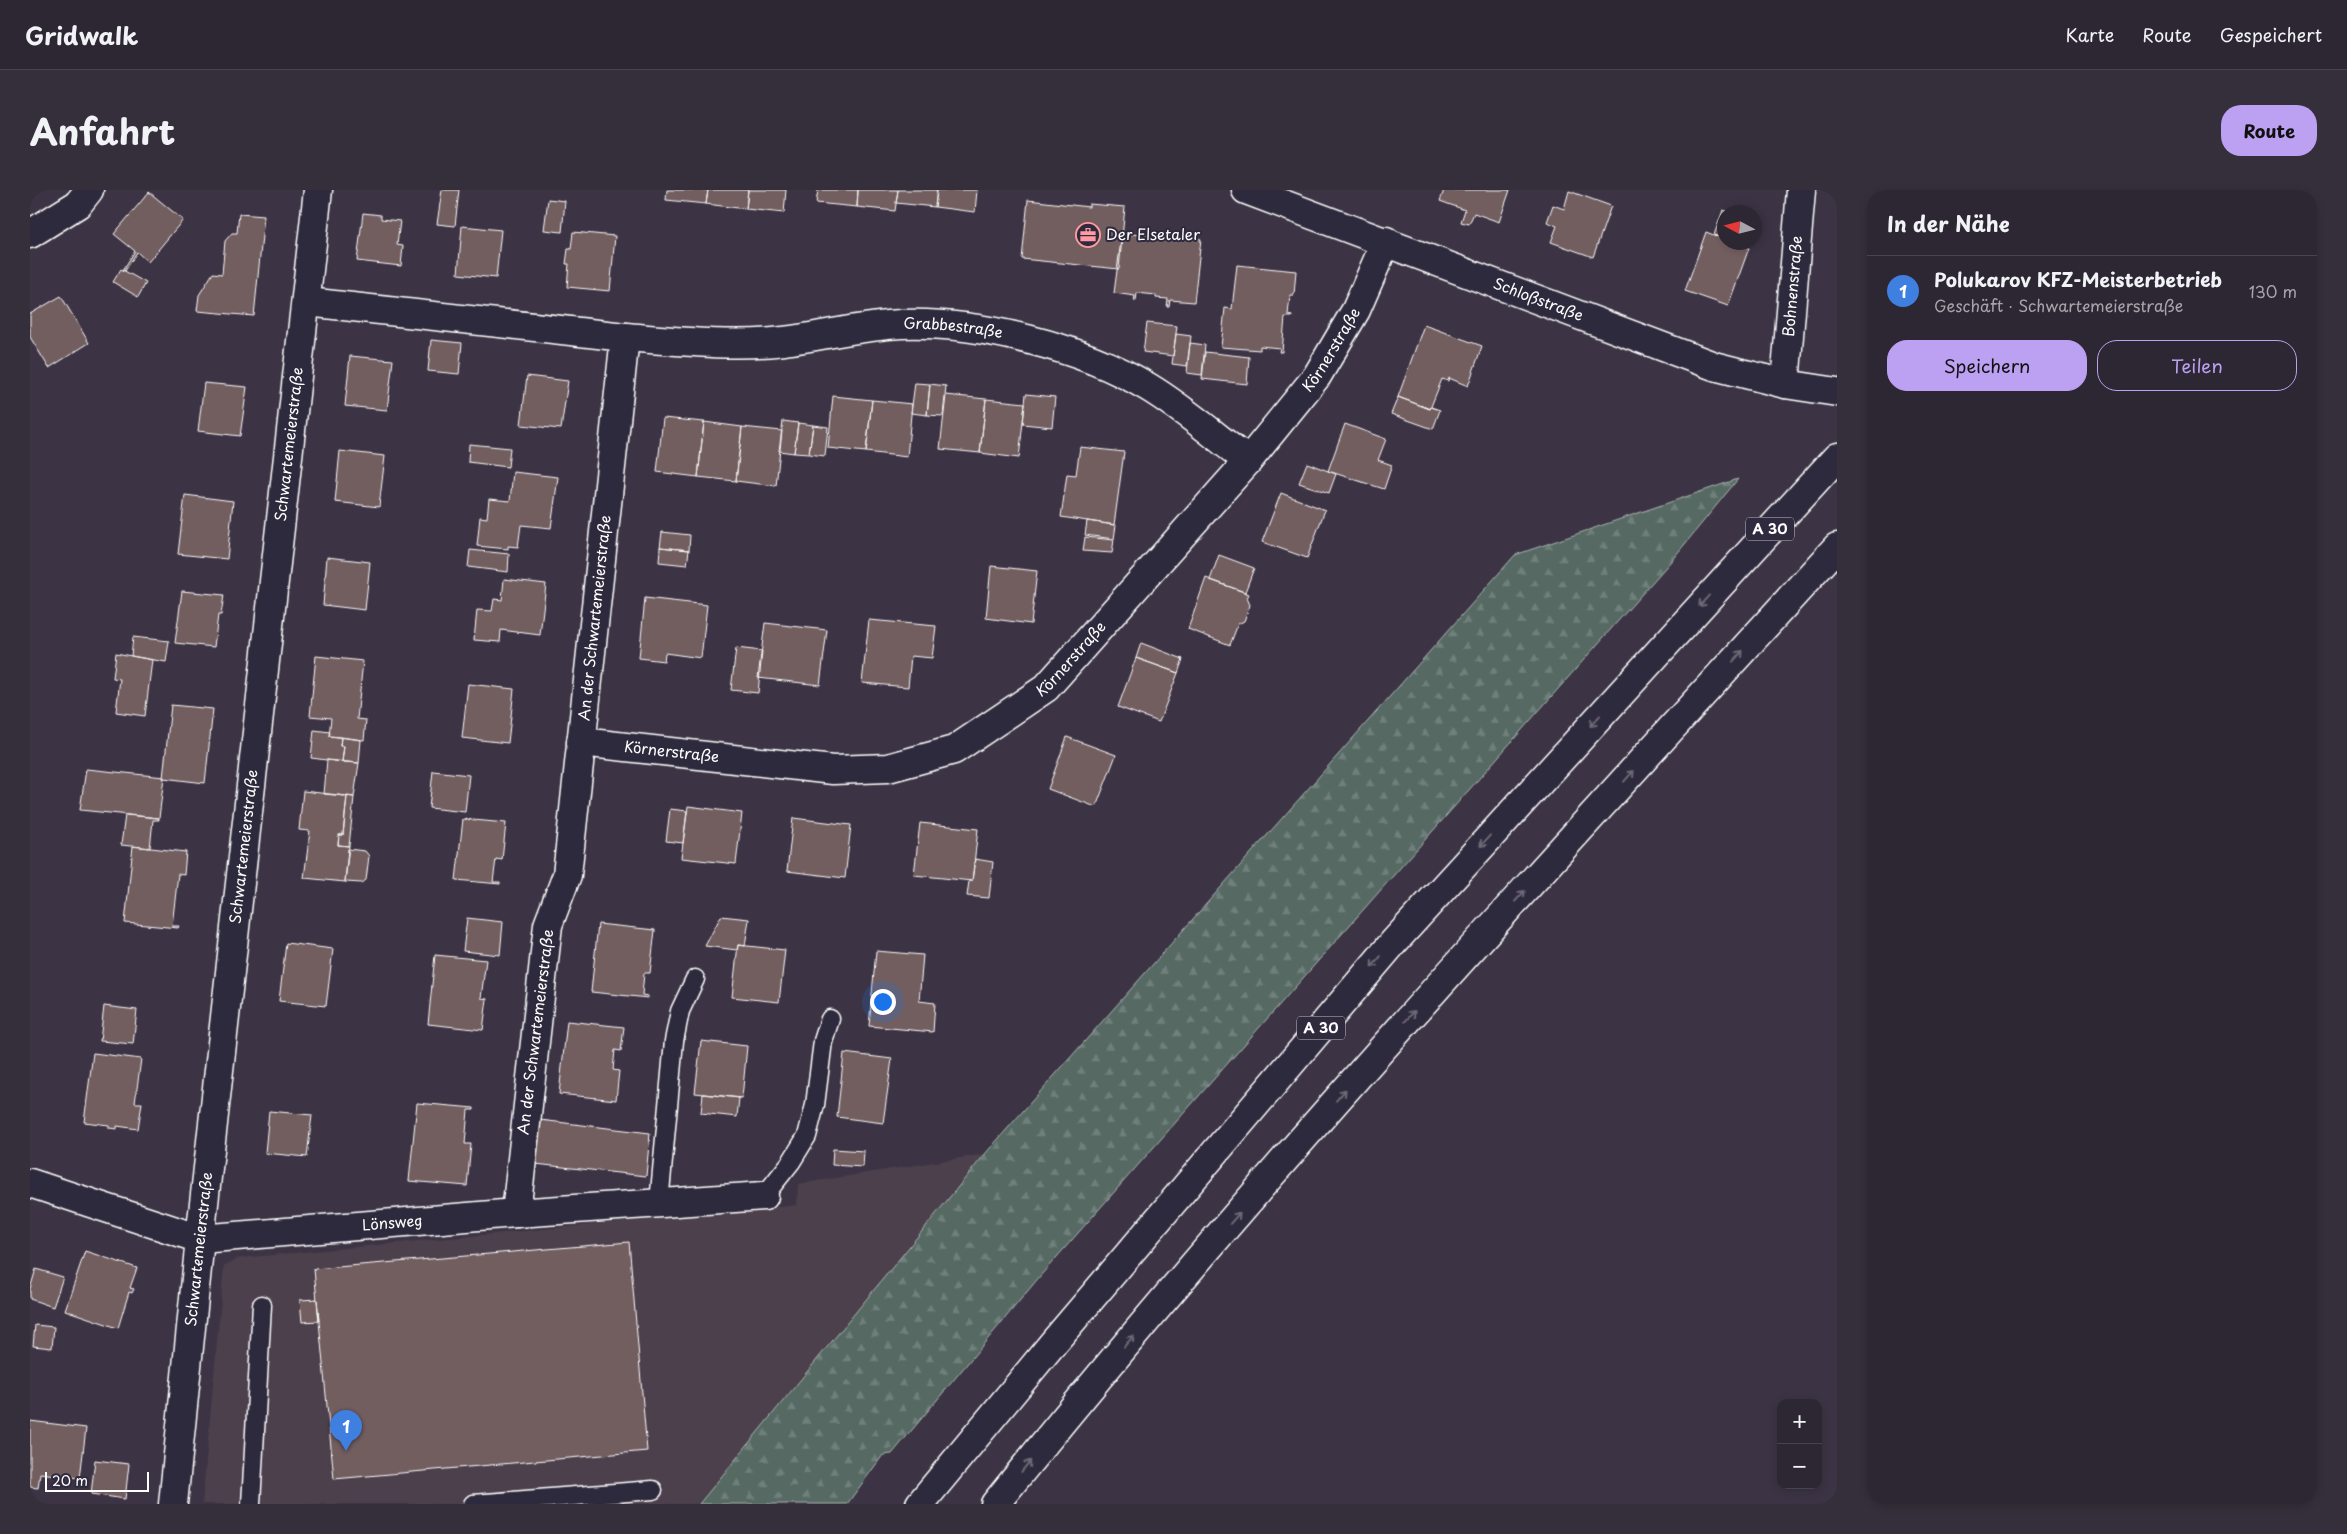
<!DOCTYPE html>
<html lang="de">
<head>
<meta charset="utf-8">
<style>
  body { margin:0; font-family:"Playpen Sans",sans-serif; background:#352f3b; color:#f1f3f6 }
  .controls { position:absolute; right:15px; bottom:15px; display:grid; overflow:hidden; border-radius:10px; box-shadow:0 2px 8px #0003 }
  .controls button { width:45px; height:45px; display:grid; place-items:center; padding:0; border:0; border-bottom:1px solid #48444e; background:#2d2733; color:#f1f3f6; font:25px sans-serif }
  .compass { position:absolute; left:1687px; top:15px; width:45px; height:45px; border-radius:50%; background:#2d2733; box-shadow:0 2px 8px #0003; rotate:277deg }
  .scale { position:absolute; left:15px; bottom:12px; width:104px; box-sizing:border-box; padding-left:5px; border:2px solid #fff; border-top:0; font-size:14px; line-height:18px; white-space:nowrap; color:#fff; -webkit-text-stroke:4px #2f2a3d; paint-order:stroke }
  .you { position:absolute; left:852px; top:811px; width:18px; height:18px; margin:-12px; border:4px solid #fff; border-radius:50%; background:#1a73e8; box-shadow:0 0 0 8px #1a73e833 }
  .badge { display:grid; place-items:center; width:32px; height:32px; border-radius:50%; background:#bca0f2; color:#fff; font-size:16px; font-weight:700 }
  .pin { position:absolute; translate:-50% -41px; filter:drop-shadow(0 1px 2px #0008) }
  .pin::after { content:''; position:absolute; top:26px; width:18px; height:15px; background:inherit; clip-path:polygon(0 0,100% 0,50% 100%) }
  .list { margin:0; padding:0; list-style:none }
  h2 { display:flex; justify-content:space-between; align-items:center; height:65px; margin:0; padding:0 20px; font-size:21px }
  h2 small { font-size:16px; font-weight:400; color:#a7a5ac }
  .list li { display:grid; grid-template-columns:32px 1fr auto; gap:15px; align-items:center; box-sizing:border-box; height:70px; padding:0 20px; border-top:1px solid #48444e }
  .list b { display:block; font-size:19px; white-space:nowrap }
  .list p { margin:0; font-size:16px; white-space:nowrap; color:#a7a5ac }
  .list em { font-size:16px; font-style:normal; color:#a7a5ac }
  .actions { display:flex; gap:10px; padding:15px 20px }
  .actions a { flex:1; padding:11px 0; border:1px solid #bca0f2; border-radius:20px; text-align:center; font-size:18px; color:#bca0f2 }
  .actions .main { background:#bca0f2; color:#111 }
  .map { position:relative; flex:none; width:1807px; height:1314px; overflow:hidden; border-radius:20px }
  header { display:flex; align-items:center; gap:30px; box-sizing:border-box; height:70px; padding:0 25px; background:#2d2733; border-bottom:1px solid #48444e }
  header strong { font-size:24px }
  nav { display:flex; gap:28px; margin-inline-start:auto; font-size:18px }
  .intro { display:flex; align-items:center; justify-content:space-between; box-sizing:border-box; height:120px; padding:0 30px }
  h1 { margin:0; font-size:35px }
  .button { padding:12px 22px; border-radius:20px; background:#bca0f2; color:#111; font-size:18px; font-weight:700 }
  main { display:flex; gap:30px; padding:0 30px }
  aside { flex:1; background:#2d2733; border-radius:20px; box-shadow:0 2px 8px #0003 }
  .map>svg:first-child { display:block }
  .built { fill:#4c404c }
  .forest { fill:url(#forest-firs); stroke:#aab4b2 }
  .building { fill:#725d5f; stroke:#fff }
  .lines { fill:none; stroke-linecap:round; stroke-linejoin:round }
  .lane-casing { stroke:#fff; stroke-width:21 }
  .street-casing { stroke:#fff; stroke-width:31 }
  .highway-casing { stroke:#fff; stroke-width:31 }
  .lane { stroke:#2f2a3d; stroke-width:18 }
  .street { stroke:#2f2a3d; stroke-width:28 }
  .highway { stroke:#2f2a3d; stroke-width:28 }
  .oneway { stroke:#6d6a77 }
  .labels { text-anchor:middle; stroke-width:4; stroke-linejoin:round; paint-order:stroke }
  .shield { fill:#2f2a3d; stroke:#c1bfc5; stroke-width:1 }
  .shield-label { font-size:14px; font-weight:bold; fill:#fff }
  .poi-label { font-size:15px; fill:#fff; stroke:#2f2a3d; text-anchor:start }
  .street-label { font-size:15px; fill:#fff; stroke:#2f2a3d }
</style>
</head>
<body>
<header>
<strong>Gridwalk</strong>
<nav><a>Karte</a><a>Route</a><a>Gespeichert</a></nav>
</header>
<div class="intro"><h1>Anfahrt</h1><a class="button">Route</a></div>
<main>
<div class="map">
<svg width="1807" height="1314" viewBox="0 0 1807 1314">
  <defs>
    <pattern id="forest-firs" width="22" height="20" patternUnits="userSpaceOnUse" patternTransform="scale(1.25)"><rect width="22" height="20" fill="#566a64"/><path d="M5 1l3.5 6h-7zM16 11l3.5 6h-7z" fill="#6f807b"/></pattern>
  </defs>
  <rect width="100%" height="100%" fill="#3c3444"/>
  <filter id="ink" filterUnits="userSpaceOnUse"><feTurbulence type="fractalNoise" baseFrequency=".02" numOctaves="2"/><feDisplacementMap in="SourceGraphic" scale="10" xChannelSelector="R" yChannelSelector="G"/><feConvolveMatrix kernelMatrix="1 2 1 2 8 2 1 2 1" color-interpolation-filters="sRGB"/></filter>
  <g filter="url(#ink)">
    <path class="built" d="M955,964L669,1314H172L194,1076L210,1068L767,1015L768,994Z"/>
    <path class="forest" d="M1708,289L1641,371L1011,1085L862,1264L853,1265L817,1314H669L955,964L1485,365Z"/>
    <path class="building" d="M412,0H429L425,36L407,34Z
      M637,0H678L676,14L636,10Z
      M678,0H718L716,19L676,14Z
      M718,0H756L754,23L716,19Z
      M788,0H828L827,17L786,13Z
      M828,0H868L865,21L827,17Z
      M868,0H907L905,17L866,13Z
      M907,0H947L945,22L905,17Z
      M1414,0H1480L1469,32L1444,23L1439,34L1431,32L1435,20L1410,11Z
      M1539,1L1581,16L1563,67L1521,52L1527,36L1517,32L1523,15L1534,19Z
      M119,2L153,30L118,72L107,62L95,81L93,80L105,61L84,44Z
      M518,9L535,11L532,42L514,40Z
      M998,10L1059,17V14L1095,17L1089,79L992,69Z
      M1693,20L1700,22H1694V49L1684,45Z
      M333,23L351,25V29L370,31L367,55L373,56L371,76L327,71Z
      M209,24L234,26L224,126L167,121L169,105L183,83L192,84L195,51L202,43H207Z
      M432,36L471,40L466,88L428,84Z
      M543,42L585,46L580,101L537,97L539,74H536L538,59H541Z
      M1121,42H1123L1122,48L1133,49V43L1135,46L1171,49L1164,112L1140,110L1139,117H1137L1138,109L1126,108V105L1107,103L1106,111H1104L1105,106L1084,103L1092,43L1121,46Z
      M1676,42L1694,49V52H1703L1719,58L1698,116L1655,101Z
      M1207,75L1266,81L1264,105H1260L1258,125L1262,126V127H1255L1252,162H1249L1250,158L1230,156V160L1191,157L1195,118L1202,119Z
      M91,79L116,93L108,107L83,92Z
      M31,106L59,153L19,178L0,147V124Z
      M1117,133L1147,136L1143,166L1113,162Z
      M1394,135L1452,156L1438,196L1419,188L1418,191L1412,189L1400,219L1368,207Z
      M1146,144L1161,146L1157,176L1142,174Z
      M401,150L432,153L429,184L398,181Z
      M1160,153L1175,155L1172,185L1157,183Z
      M1175,162L1219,167L1217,194L1172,189Z
      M320,166L363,170L357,220L315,216Z
      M497,186L538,191L531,239L491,235Z
      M174,193L217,197L210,246L168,241Z
      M885,193L900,194L897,225L881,223Z
      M900,194L916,196L913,226L897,225Z
      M996,204L1025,207L1022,237L993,234Z
      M916,205L956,209L950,263L910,259Z
      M803,206L842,210L836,262L798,258Z
      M1368,207L1400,219L1401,217L1410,220L1403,239L1361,224Z
      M956,209L995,213L989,268L950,263Z
      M842,210L882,214L877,267L836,262Z
      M633,228L674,232L668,287L627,282Z
      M753,231L768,233L764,263L749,261Z
      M674,232L712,237L706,291L668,287Z
      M768,233L783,235L779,264L764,263Z
      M1315,234L1356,249L1348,270L1362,275L1354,299L1298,281Z
      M783,235L798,237L795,266L779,264Z
      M712,237L752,241L746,296L706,291Z
      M439,254L480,258L478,277L438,272Z
      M1050,257L1094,262L1084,335L1031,327L1037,284L1046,285Z
      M310,261L355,266L349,317L305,312Z
      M1277,273L1306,284L1299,303L1269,293Z
      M483,282L528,287L521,338L491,335L488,357L478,356V359L447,356L450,327L457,328L459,309L480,311Z
      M1251,303L1295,320L1277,368L1232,352Z
      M155,305L203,311L197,369L148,364Z
      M1057,331L1086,335L1084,349L1055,345Z
      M632,342L660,345L659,360L630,357Z
      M1055,347L1084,350L1082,363L1053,361Z
      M630,357L659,360L657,375L629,372Z
      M440,360L479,364L478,382L438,377Z
      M1189,365L1224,378L1215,402L1180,390Z
      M297,367L340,372L335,420L293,415Z
      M961,376L1007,381L1001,434L956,428Z
      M1176,388L1219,404L1217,408L1220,415L1214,431L1208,434L1200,455L1158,439Z
      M474,389L516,394L510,445L471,440L470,452L444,450L447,420L462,421L464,409L472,410Z
      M152,401L194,405L191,425H188L184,457L145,453Z
      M615,408L677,415L671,468L635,463L634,471L609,468Z
      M839,430L906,436L902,468L881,466L878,497L832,493Z
      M735,433L797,440L790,495L728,488Z
      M103,447L139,451L136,472L101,466Z
      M1111,453L1153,469L1148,483L1106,468Z
      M706,458L732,461L728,503L701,500Z
      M86,463L122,470L115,526L86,522L90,489L83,488Z
      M286,466L333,471L327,529L336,530L334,550L299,546L301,528L280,526Z
      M1106,468L1148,483L1129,532L1088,517Z
      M438,494L484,499L478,553L432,548Z
      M141,515L183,519L175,593L133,588Z
      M284,540L300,542L299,546L311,547L310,556H314L312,572L281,568Z
      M311,547L331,550L329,573L312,572L314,556H310Z
      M1037,547L1086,565L1066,617L1018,599Z
      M297,570L329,573L324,607L294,604Z
      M56,579L134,587L129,628L50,620Z
      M403,581L439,585L435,622L399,618Z
      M273,601L317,606L313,645H309L308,655L319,656L315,692L274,688L280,641L269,640Z
      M317,606L324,607L319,656L308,655L309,645H313Z
      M658,616L712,623L706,674L651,668Z
      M640,619L657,621L653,653L636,651Z
      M95,625L129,628V630H123L120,658L91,655Z
      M763,628L821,635L815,688L757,681Z
      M433,629L476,633L472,670L466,669L463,692H470V694L426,690Z
      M890,633L948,639L942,691L884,685Z
      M103,656L156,662L154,685L148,684L142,736H149L148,738L95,733Z
      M318,659L335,661L339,666L336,690L332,693L315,692Z
      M945,669L963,672L959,708L937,706L939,691H942Z
      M691,726L719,729L715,756L708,755L707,760L675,756Z
      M437,728L473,732L470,765L433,761Z
      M568,734L625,740L620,783H614L612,805L618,806V808L561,802Z
      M256,753L303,759L296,816L249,811Z
      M708,755L755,760L749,812L702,807Z
      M846,761L893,765L889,811L905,813L903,842L839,836Z
      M405,765L456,770L451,808L457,809L453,840L398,834Z
      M74,816L107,820L103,854L70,851Z
      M537,831L594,837L591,861L585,860L583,880L589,881L586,910L529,904Z
      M671,851L717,856L712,908L665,903Z
      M63,863L111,869L105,913H112L108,939L87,936V939L79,938V935L54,932Z
      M814,863L862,869L853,933L807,927Z
      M673,904L709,908L707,927L671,923Z
      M387,913L444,918V920H438L435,954H441L437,996L379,991Z
      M239,921L282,925L277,967L235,963Z
      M510,930L620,943L616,986L505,974Z
      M803,959L834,961L833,977L802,975Z
      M599,1052L617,1261L304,1289L284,1079Z
      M55,1061L107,1078L100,1098L104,1099L102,1103L99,1102L88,1138L35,1120Z
      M6,1079L33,1087L23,1117L0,1109V1099Z
      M287,1109L289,1131L272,1132L270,1110Z
      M5,1135L24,1137L22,1158L3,1156Z
      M0,1231L56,1238L50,1288L10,1283L8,1298L0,1297Z
      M65,1270L99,1274L95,1309L61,1304Z"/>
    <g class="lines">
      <defs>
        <path id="lane" d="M734,1006L761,972L777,946L785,915L793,851L800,829
          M629,1013L644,851L650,821L665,789
          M221,1314L232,1115
          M443,1314L623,1300"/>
        <g id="street">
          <path id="s1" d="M1216,0L1684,176L1755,194L1807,202"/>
          <path d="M0,44L48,14L59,0"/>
          <path d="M277,112L595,147L537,685L518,735L486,1023"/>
          <path id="s2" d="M595,147C647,151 703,157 754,151C793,146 831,136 871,134C947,131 1052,157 1118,197C1153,218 1185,246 1218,271"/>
          <path id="s3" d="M1755,194L1771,0"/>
          <path id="s4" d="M551,552L803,580L858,578L924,560L1016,498L1218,271L1287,186L1326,120L1356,51"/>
          <path id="s5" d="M0,993L170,1049L486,1023L734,1006"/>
          <path id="s6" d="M143,1314L170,1049L288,0"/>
        </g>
        <path id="highway" d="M890,1314L1024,1152L1363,753L1807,267
          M965,1314C1231,983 1521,671 1807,357"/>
      </defs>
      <use href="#lane" class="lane-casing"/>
      <use href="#street" class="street-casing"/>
      <use href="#highway" class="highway-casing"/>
      <use href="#lane" class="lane"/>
      <use href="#street" class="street"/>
      <use href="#highway" class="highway"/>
    </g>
    <defs><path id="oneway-shaft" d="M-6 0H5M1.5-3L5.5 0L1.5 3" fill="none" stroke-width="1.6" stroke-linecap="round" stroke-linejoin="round" transform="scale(1.25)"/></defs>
    <g class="oneway">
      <use href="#oneway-shaft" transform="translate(1674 411) rotate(132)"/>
      <use href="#oneway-shaft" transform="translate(1708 466) rotate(-48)"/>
      <use href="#oneway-shaft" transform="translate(1565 531) rotate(132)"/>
      <use href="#oneway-shaft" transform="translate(1599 586) rotate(-48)"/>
      <use href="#oneway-shaft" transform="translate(1455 651) rotate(132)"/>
      <use href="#oneway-shaft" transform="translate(1490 706) rotate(-48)"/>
      <use href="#oneway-shaft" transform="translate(1346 772) rotate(130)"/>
      <use href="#oneway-shaft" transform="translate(1380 826) rotate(-48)"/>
      <use href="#oneway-shaft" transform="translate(1311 905) rotate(-49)"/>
      <use href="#oneway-shaft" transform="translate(1205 1028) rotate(-49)"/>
      <use href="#oneway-shaft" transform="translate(1099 1151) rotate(-49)"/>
      <use href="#oneway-shaft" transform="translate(996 1276) rotate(-51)"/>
    </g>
  </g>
  <defs>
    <symbol id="office-ring" viewBox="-11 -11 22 22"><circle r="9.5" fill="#2f2a3d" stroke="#ff9aa2" stroke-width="1.5"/><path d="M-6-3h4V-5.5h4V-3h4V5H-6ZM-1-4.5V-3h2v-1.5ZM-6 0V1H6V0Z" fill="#ff9aa2"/></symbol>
  </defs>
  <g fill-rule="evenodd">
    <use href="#office-ring" x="1044" y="31" width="28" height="28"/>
  </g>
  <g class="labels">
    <g class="shield">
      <rect x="1716" y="327.5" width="48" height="23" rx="4"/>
      <rect x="1267" y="826.5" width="48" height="23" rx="4"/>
    </g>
    <g class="shield-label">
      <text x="1740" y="344">A 30</text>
      <text x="1291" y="843">A 30</text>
    </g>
    <g class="poi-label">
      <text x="1076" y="50">Der Elsetaler</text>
    </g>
    <g class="street-label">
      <text dy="5" stroke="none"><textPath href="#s3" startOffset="98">Bohnenstraße</textPath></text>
      <text dy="5" stroke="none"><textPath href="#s1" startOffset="312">Schloßstraße</textPath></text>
      <text dy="5" stroke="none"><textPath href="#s2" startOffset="330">Grabbestraße</textPath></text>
      <text dy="5" stroke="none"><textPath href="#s4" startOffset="931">Körnerstraße</textPath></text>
      <text dy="5" stroke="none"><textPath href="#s6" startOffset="1066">Schwartemeierstraße</textPath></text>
      <text transform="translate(565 428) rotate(-84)" y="5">An der Schwartemeierstraße</text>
      <text dy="5" stroke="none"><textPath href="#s4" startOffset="526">Körnerstraße</textPath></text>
      <text dy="5" stroke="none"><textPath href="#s4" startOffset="91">Körnerstraße</textPath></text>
      <text dy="5" stroke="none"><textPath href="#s6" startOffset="661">Schwartemeierstraße</textPath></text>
      <text transform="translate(506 842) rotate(-83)" y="5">An der Schwartemeierstraße</text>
      <text dy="5" stroke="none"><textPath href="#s5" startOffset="372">Lönsweg</textPath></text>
      <text dy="5" stroke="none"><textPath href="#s6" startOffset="256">Schwartemeierstraße</textPath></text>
    </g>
  </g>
</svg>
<div class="controls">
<button>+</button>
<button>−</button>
</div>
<svg class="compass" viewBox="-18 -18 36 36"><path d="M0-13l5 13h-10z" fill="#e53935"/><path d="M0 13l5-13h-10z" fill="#a7a5ac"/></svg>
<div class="scale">20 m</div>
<div class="you"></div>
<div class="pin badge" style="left:316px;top:1261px;background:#3f7fe0">1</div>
</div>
<aside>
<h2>In der Nähe<small></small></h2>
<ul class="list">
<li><span class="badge" style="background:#3f7fe0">1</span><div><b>Polukarov KFZ-Meisterbetrieb</b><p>Geschäft · Schwartemeierstraße</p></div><em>130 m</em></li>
</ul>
<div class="actions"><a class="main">Speichern</a><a>Teilen</a></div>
</aside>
</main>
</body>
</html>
